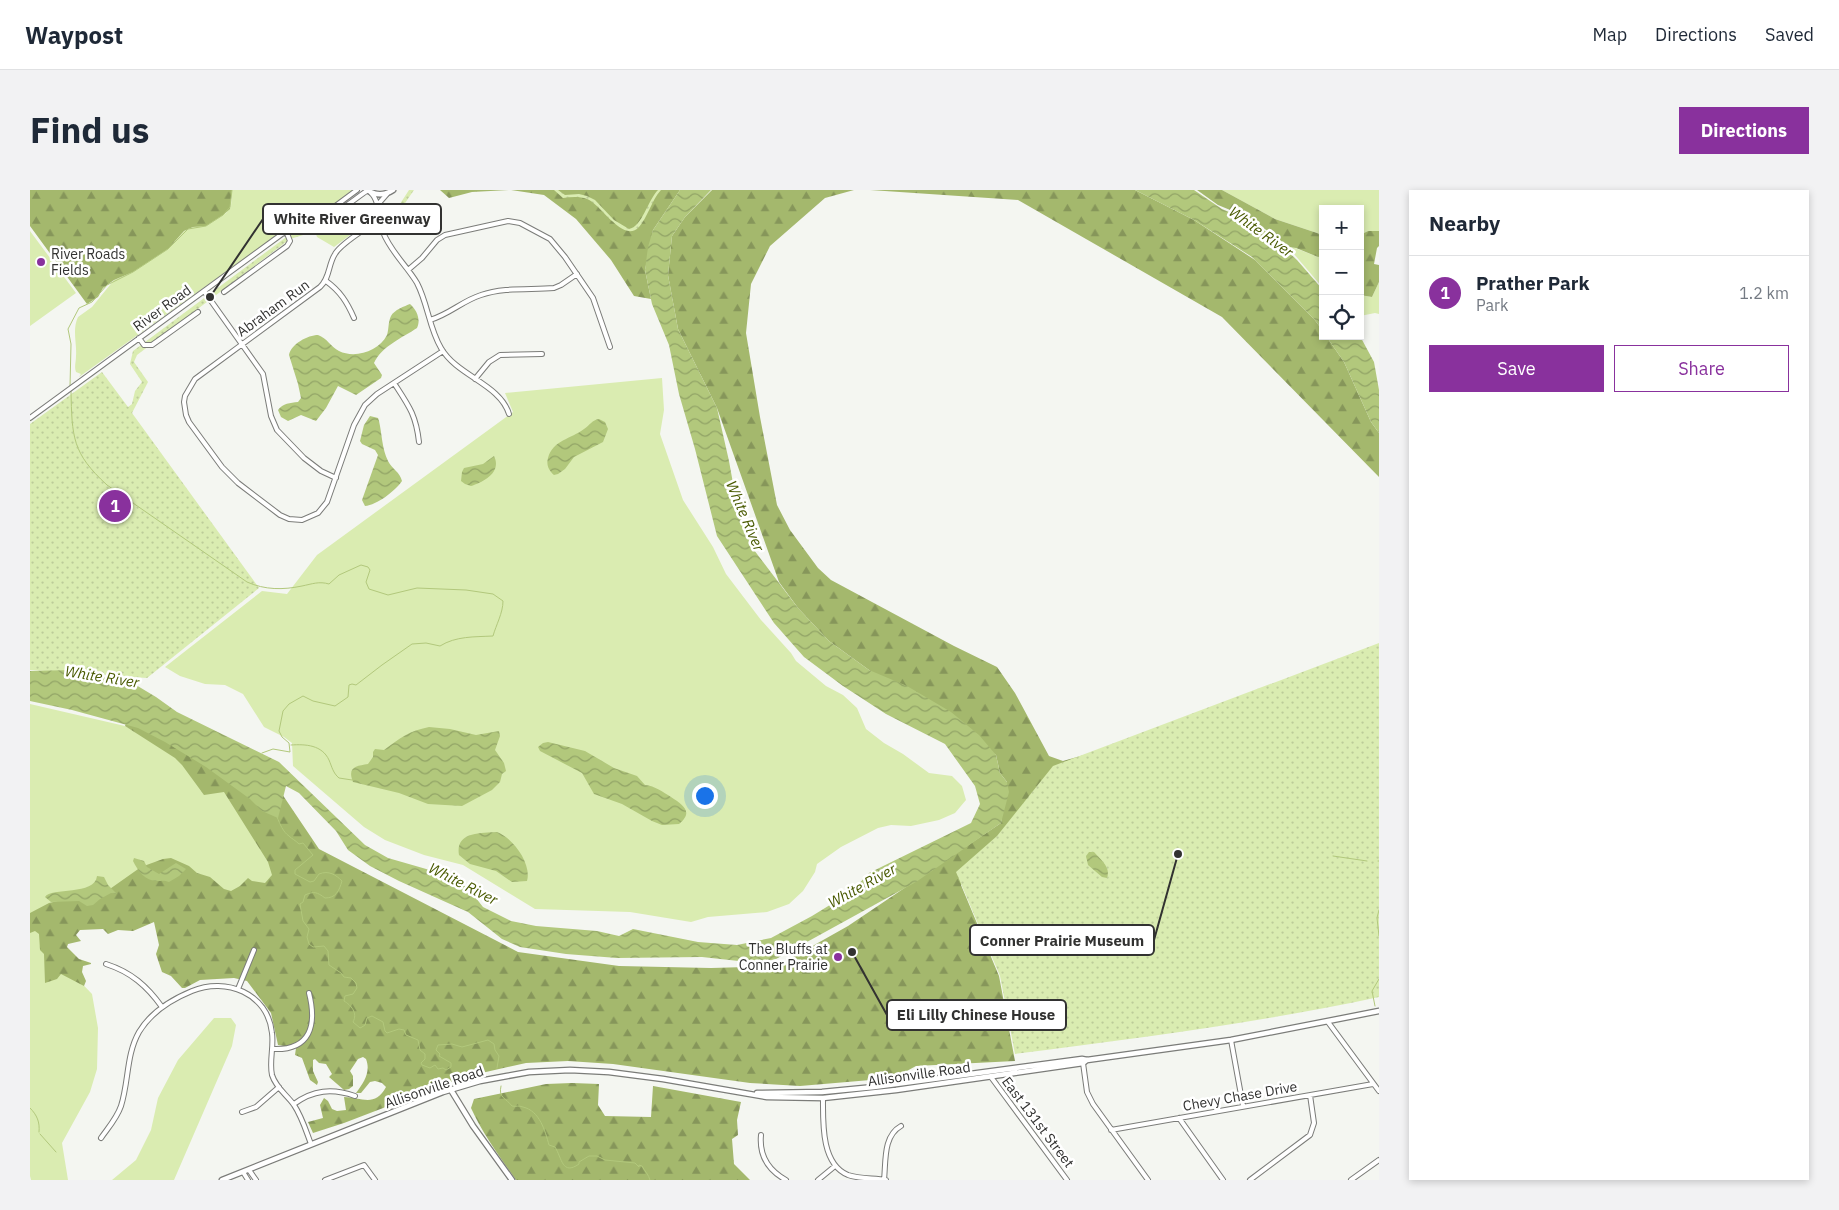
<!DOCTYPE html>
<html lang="en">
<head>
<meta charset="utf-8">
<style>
  body { margin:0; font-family:"IBM Plex Sans",sans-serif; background:#f2f2f3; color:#1f2937 }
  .controls { position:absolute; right:15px; top:15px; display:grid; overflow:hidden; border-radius:0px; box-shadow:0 2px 8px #0003 }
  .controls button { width:45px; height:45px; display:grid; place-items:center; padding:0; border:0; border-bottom:1px solid #e0e1e3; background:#fff; color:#1f2937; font:25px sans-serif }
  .you { position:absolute; left:674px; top:605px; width:18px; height:18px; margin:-12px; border:4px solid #fff; border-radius:50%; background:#1a73e8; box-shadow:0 0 0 8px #1a73e833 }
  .badge { display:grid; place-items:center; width:32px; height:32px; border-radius:50%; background:#89319d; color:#fff; font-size:16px; font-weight:700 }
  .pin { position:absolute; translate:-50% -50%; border:2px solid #fff; box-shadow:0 1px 5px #0006 }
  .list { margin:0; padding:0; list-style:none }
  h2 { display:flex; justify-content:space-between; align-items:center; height:65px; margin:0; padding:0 20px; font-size:21px }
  h2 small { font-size:16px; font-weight:400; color:#747a83 }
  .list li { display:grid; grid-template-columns:32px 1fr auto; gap:15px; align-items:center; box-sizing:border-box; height:75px; padding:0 20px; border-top:1px solid #e0e1e3 }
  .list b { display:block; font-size:19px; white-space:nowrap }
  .list p { margin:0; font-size:16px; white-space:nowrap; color:#747a83 }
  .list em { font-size:16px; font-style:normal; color:#747a83 }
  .actions { display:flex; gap:10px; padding:15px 20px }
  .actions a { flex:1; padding:11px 0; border:1px solid #89319d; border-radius:0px; text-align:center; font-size:18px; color:#89319d }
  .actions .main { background:#89319d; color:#fff }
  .icon { flex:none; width:28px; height:28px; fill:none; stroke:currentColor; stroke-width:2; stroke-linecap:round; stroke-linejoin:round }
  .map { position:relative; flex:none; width:1349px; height:990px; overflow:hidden; border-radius:0px }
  header { display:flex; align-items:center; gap:30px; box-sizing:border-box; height:70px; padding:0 25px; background:#fff; border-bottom:1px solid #e0e1e3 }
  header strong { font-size:24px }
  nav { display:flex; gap:28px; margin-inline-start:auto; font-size:18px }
  .intro { display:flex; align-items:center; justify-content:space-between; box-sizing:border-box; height:120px; padding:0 30px }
  h1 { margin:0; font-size:35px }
  .button { padding:12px 22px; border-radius:0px; background:#89319d; color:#fff; font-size:18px; font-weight:700 }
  main { display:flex; gap:30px; padding:0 30px }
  aside { flex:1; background:#fff; border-radius:0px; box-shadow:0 2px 8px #0003 }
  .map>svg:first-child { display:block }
  .green { fill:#daecb1 }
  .forest { fill:url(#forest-firs) }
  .park { fill:url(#park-dots) }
  .water { fill:url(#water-waves) }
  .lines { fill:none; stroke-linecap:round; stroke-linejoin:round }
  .stream { stroke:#b2c87c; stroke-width:1 }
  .minor-casing { stroke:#7b7c79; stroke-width:6 }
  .major-casing { stroke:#7b7c79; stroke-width:7 }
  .minor { stroke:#fff; stroke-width:4 }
  .major { stroke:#fff; stroke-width:4.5 }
  .poi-dot { fill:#89319d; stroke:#fff; stroke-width:2 }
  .labels { text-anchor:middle; stroke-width:5; stroke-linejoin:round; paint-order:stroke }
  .poi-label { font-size:14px; fill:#323231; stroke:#fff; text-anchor:start }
  .street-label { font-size:14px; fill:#323231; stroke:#fff }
  .water-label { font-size:15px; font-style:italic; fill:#495a00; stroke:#fff }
  .leader { fill:none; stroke:#323231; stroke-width:2 }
  .callout-dot { fill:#323231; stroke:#fff; stroke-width:2 }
  .callout { fill:#fff; stroke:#323231; stroke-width:2 }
  .callout-label { font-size:15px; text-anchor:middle; font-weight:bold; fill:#323231 }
</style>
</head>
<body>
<header>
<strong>Waypost</strong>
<nav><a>Map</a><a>Directions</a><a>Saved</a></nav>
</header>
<div class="intro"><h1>Find us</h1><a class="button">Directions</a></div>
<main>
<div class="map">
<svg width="1349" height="990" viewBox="0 0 1349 990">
  <defs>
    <pattern id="forest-firs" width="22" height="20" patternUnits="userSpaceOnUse" patternTransform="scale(1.25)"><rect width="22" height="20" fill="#a4b86d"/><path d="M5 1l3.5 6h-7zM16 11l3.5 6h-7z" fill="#86965a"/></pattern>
    <pattern id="park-dots" width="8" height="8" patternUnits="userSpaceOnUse" patternTransform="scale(1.25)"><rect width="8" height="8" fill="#daecb1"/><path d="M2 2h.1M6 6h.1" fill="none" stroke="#bccb99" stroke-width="1.8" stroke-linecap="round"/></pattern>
    <pattern id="water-waves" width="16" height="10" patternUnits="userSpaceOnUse" patternTransform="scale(1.25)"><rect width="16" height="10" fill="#b2c87c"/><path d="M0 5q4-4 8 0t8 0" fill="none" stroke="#91a366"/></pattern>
  </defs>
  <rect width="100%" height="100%" fill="#f4f6f1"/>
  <path class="green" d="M202,0H324L300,18L257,38L49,187L51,184L46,182C44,177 46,172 46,166C47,153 42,140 48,127L62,117L84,90L103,82L138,59L154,41L163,37L179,34L196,23L201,16Z
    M1192,0H1349V41H1338L1330,45V19H1293V45L1245,29Z
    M328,22L341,25L339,31L304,57L287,47L285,41C300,37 312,25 328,22Z
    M0,41L46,103L0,136Z
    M1258,57L1265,58L1288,67L1293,66V98Z
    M1349,92V124L1345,123L1330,126V105L1342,107Z
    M632,188L634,220L630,244L653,310L683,357L696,384L731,430L761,463L766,471L796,496L813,505L827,518L836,539L854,553L873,564L899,583L922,586L932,596L936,610L925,623L909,630L881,636L861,635L848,638L811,657L787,674L785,682L773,701L759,714L737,722L678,727L661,732L600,722L505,719L433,675L394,665L355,650L334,637L263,576L262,553L254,547L234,537L213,504L195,495L175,494L150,486L135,477L232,401L257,404L287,365L483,222L475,203Z
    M0,514L95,536L154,568L214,613L253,693L30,740L38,779L62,804L68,838L67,879L60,902L32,953L38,990H1L0,986Z
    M184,828H201L206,835L202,856L144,990H82L106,970L121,940L128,908L148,870Z"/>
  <path class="forest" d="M0,0H202L200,19L193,25L176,36L163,37L154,41L138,59L103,82L84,90L73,98L68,107L57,114L0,36Z
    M410,0H479L442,2L419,8Z
    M481,0H650L623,40L615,80L621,109L604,106L581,70L546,29L514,5Z
    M682,0H824L795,8L740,56L721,94L716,143L730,227L747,315L760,340L788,378L801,390L924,456L967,477L985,503L1019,566L1033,571L1152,537L972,653L931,695L969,786L985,871L886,876L864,888L770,896L720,893L583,874L538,871L496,873L434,887L314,933L283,943L278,932L293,928L290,915L294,908L298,911L302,919L307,921L316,920L314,907C331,907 345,918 356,897L352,893L345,891L340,892L331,903H326C334,892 341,882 336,869L333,867L328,869L320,881L323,886V896L319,899L314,900L299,887L302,884L296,874L289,873L285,869L283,870V881L288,892L287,895L280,890L272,868L265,865L266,858L248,855L241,823L217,791L204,788L170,790L155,798H152L141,786L132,782L126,764L129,755L124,732L103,741L88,740L78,744L73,739L50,740L46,745L51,751L38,754L37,757L49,769L61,773V774L53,776L52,782L56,791L54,796L31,784L27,789L15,793L14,764L10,760L9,744L5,741L0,743V723L19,713L58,704L77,701L111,677L133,669L141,668L159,676L167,683L180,687L194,699L201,701L210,696L218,688L222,691L235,693L242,685L238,672L194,602L174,605L152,575L145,568L95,536L98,527L250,601L289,659L488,762L589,776L681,778L747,776L818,736L971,633L977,592L970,583L966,565L839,480L799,451L768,418L749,392L687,218L648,139L638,85L642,46L655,27Z
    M840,0H1105L1164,30L1225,70L1284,129L1293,141V146H1296L1314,172L1341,232L1349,243V287L1192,127L988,10Z
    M1167,0H1192L1245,29L1293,45V66L1288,67L1266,58L1258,57L1222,29L1188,15Z
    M1338,41H1349V56L1347,58L1344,74L1349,75V92L1342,107L1330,105V45Z
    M542,893L569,894L568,915L575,926L621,927L623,896L711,912L707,930L708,945L702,949L704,974L720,990H486C469,966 453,944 441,918L444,909L516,894Z"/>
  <path class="park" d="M379,0H384L371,19L355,27L350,28L328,22L321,23L293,39L260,49L107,165L104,172L118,192L102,223L229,398L117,488L0,480V234L72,182L98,217L102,214L105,201L112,192L100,174L103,161L259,45L292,34L322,19L333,18L347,24L359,23L368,17Z
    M524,0H528L535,5L549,4L557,6L565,10L584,30L599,39C612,37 618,10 628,0H631C621,11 618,27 609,37C593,54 571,14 557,9C549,6 541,7 533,8Z
    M1349,453V807C1229,833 1107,848 985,864L970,786L926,682L967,646L1023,576Z"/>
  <path class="water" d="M650,0H681L655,27L642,46L638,85L648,139L687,218L699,271L708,321L724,360L768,418L799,451L839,480L877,496L921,522L949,545L966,565L970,583L977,592L979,602L971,633L886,692L746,769L727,773L672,767L587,768L536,764L490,757L472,749L438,722L369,691L340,676L318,660L306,641L269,603L256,596L248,628L232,621L220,609L176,577L135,552L108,538L42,520L0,511V481L43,480L106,495L126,507L147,522L249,572L335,655L358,668L417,685L438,698L453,717L481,731L506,736L567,741L589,746L603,739L668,752L707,755L741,748L782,726L821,702L839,683L941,633L950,614L945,596L915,554L856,524L813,496L774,467L744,433L687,346L665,259L649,204L639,155L622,114L615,80L618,57L623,40Z
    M1105,0H1164L1192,19L1220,31L1238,43L1267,70L1293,100V141L1284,129L1222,67L1164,30Z
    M380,114C387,120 391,130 387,138C372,148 352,156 344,173L352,185L351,188L326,205L308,196L296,218L286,231L271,225L258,231L251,227L248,220C253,213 260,213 268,212L271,208L268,194L259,165C261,154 278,145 288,145C297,148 301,157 309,161C325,169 349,161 357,145C359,139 358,132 361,126C364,120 375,116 380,114Z
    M1296,146H1330L1344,172L1349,200V243L1341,232L1314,172Z
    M340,226L348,228L349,231C352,244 352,259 358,271C362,279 370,282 372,291C365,301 347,315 335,316L332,310L348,265L345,260L332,254L330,251L334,235Z
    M569,229L575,232L578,239L573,252L544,267L535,279L528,284L524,285C519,281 516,275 518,268C523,250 541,249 554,239C560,235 562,230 569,229Z
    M464,266C472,282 454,292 441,296L435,294L431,291L432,282L434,278L453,274Z
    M399,537L420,539L446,545L469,541L470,546L465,560L474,573L476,581L472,584L470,592L462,600L432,616L398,614L369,603L323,592C317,577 326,576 338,574L343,567V562L345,559L354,560C370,548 379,541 399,537Z
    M518,552L555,561L584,578L607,586L615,595C625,596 633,602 641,607C653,615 664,622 649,634L632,635L622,631L592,614L564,604L552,583L510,561L508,557L513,553Z
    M467,642C483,648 502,674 497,691L482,692L466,681L440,674L429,665C425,642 450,643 467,642Z
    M1059,662H1064C1071,670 1081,677 1077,688L1072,687L1058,675L1056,666Z
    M104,668L114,671L117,677L129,684L146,673L156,679L149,686L139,692C134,690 132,691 127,691C115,691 108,681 103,671Z
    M67,686L74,687L78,695L87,704L81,703L70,709L63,715L57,716L49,711L21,712L15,707C21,697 65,706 67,686Z"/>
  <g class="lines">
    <path class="stream" d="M40,197L41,154L38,139L49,118L62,112L77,95L103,82L138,59L158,39L176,36L193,25L200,17L202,0
      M41,201C42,247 42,263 77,295L217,392C235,400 253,400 272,396C282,394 289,391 299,394L309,385L331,375L338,377L340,380L336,392L339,399L358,405L387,398L436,400L463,404L473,411C473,423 466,435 463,446C444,447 426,446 410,456L396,453L382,454L352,475L326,495L322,494L319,495L318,507L305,516L283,511L273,506L259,514L253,521L249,541L252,547L259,553L260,562L243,559L232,563
      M261,555C276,554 292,555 299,570C302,577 303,583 309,588L322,590
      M247,627C250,634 253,642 259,646C262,649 265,650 269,654L273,653L283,665L265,680V684L280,692L284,691L289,684C299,680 306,685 312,691C309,701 306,708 295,708C287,702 284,701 275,705L273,712L270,714L273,731L279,739L277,747L279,754L283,757L294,756L298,761L299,775L311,783L314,787L321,788L326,793L327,798L323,804L315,806L314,811C321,815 328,823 323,832L330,838L332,837L335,835L337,828L342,826L353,832L355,841L357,843L369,839L374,840L376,845L388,850L390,860L395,864V869L391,873L392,875L400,878L405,875L408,879L413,878L416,880L421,877V873L409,866L410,864L406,860L408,855L422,854L432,857L458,850L464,854L465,860L469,866L467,878
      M1303,666L1337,671
      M1348,671H1349
      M1349,746L1347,728L1349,720
      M1345,816L1342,801L1349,789
      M471,896C468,908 476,908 482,916C487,917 488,915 493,917C510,921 515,941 519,955L525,957C532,968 532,986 549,974V972L559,966H567L575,970L605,973L609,977V975L612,976C614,980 619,985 620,990
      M0,918C7,925 10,932 9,942
      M10,944L26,962"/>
    <defs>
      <path id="minor" d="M341,3C350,11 348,30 353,42C360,61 377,76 387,93C398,114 399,138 411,158C427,186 470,194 479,224
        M349,25L350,12L357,4
        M282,31C304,28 320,12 338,0
        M350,31C339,35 310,55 305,64C298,75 300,88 290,97L165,189L155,206L154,212L156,225L159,232L192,277L208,293L250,325L259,329L272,330L288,323L297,312L324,235L335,215L347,204L413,161
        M378,80L392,68L407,50L415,45L478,31L490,33L520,49L535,67L563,108L580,157
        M296,91C310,101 317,112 324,128
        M174,101L233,184L241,226L247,240L274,268L291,281L306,288
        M194,102L257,56L260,51L256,41
        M400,130C420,124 432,111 451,105C474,97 501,100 524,98L531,95L547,84
        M109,148L114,155H122L168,122
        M445,189L459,172L470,165L512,164
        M364,193C379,216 386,225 389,252
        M0,228L252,44L300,20L327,0
        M76,774C101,782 117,796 132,817
        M208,799L224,760
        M1298,832L1349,901
        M1201,850L1213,916
        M242,859C281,861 287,835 279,803
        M1053,873L1057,902L1063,914L1118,990
        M961,887L1037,990
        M793,908C793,932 791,974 818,985C829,989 844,988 856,990
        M264,914C283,900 302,898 325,906
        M212,922L226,917L249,897
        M1149,928L1193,990
        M1081,940L1343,894
        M731,945C729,966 738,980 756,990
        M71,948C78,938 87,928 91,916C99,891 96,865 109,842C121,822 140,810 162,801C196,787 238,803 242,843C244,857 239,872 242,885C246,898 257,905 264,915C272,927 276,941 281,954
        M219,980L226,990
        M213,982L218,990
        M295,990L334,975L345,990
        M788,990L805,976
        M854,990C856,971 853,946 871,936
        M1220,990L1280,945L1284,933L1280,905
        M1321,990L1349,970"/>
      <path id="major" d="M337,0C346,6 354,6 363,0
        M421,900L443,936L482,990
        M727,903L792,902L844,897L1052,869L1057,870L1201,850L1349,821
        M192,990L413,902L450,891L477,886L499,882L540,880L579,882L633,889L737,907L793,908L866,900L1053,873L1057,870"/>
    </defs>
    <use href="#minor" class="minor-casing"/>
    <use href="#major" class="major-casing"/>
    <use href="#minor" class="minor"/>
    <use href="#major" class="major"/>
  </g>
  <g class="poi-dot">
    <circle cx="11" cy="72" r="5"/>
    <circle cx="808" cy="767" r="5"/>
  </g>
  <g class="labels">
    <g class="poi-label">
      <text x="21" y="69">River Roads<tspan x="21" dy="16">Fields</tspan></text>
      <text x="798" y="764" text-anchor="end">The Bluffs at<tspan x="798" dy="16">Conner Prairie</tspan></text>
    </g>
    <g class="street-label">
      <text transform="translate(132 118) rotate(-36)" y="5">River Road</text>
      <text transform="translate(243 118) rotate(-36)" y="5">Abraham Run</text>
      <text transform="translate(889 884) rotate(-8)" y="5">Allisonville Road</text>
      <text transform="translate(404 897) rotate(-19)" y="5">Allisonville Road</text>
      <text transform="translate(1210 906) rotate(-10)" y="5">Chevy Chase Drive</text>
      <text transform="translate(1008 932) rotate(53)" y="5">East 131st Street</text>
    </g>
    <g class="water-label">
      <text transform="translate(1231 42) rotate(36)" y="5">White River</text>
      <text transform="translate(715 326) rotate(67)" y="5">White River</text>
      <text transform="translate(72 487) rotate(9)" y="5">White River</text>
      <text transform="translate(433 694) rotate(27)" y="5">White River</text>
      <text transform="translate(832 696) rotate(-29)" y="5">White River</text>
    </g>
  </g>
  <path class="leader" d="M180 107L233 29M1148 664L1124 750M822 762L857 825"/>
  <g class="callout-dot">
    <circle cx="180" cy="107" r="5"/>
    <circle cx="1148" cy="664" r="5"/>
    <circle cx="822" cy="762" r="5"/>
  </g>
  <g class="callout">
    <rect x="233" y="14" width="178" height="30" rx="5"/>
    <rect x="940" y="735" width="184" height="30" rx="5"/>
    <rect x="857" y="810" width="179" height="30" rx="5"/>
  </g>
  <g class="callout-label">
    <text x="322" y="34">White River Greenway</text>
    <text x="1032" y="756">Conner Prairie Museum</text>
    <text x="946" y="830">Eli Lilly Chinese House</text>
  </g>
</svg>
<div class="controls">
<button>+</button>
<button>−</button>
<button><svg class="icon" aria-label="locate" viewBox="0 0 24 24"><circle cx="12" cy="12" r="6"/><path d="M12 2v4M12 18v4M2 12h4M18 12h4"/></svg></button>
</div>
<div class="you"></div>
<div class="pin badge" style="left:85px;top:316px">1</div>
</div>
<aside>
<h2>Nearby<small></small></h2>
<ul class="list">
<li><span class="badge">1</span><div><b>Prather Park</b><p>Park</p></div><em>1.2 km</em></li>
</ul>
<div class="actions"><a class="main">Save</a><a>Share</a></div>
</aside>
</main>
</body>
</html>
